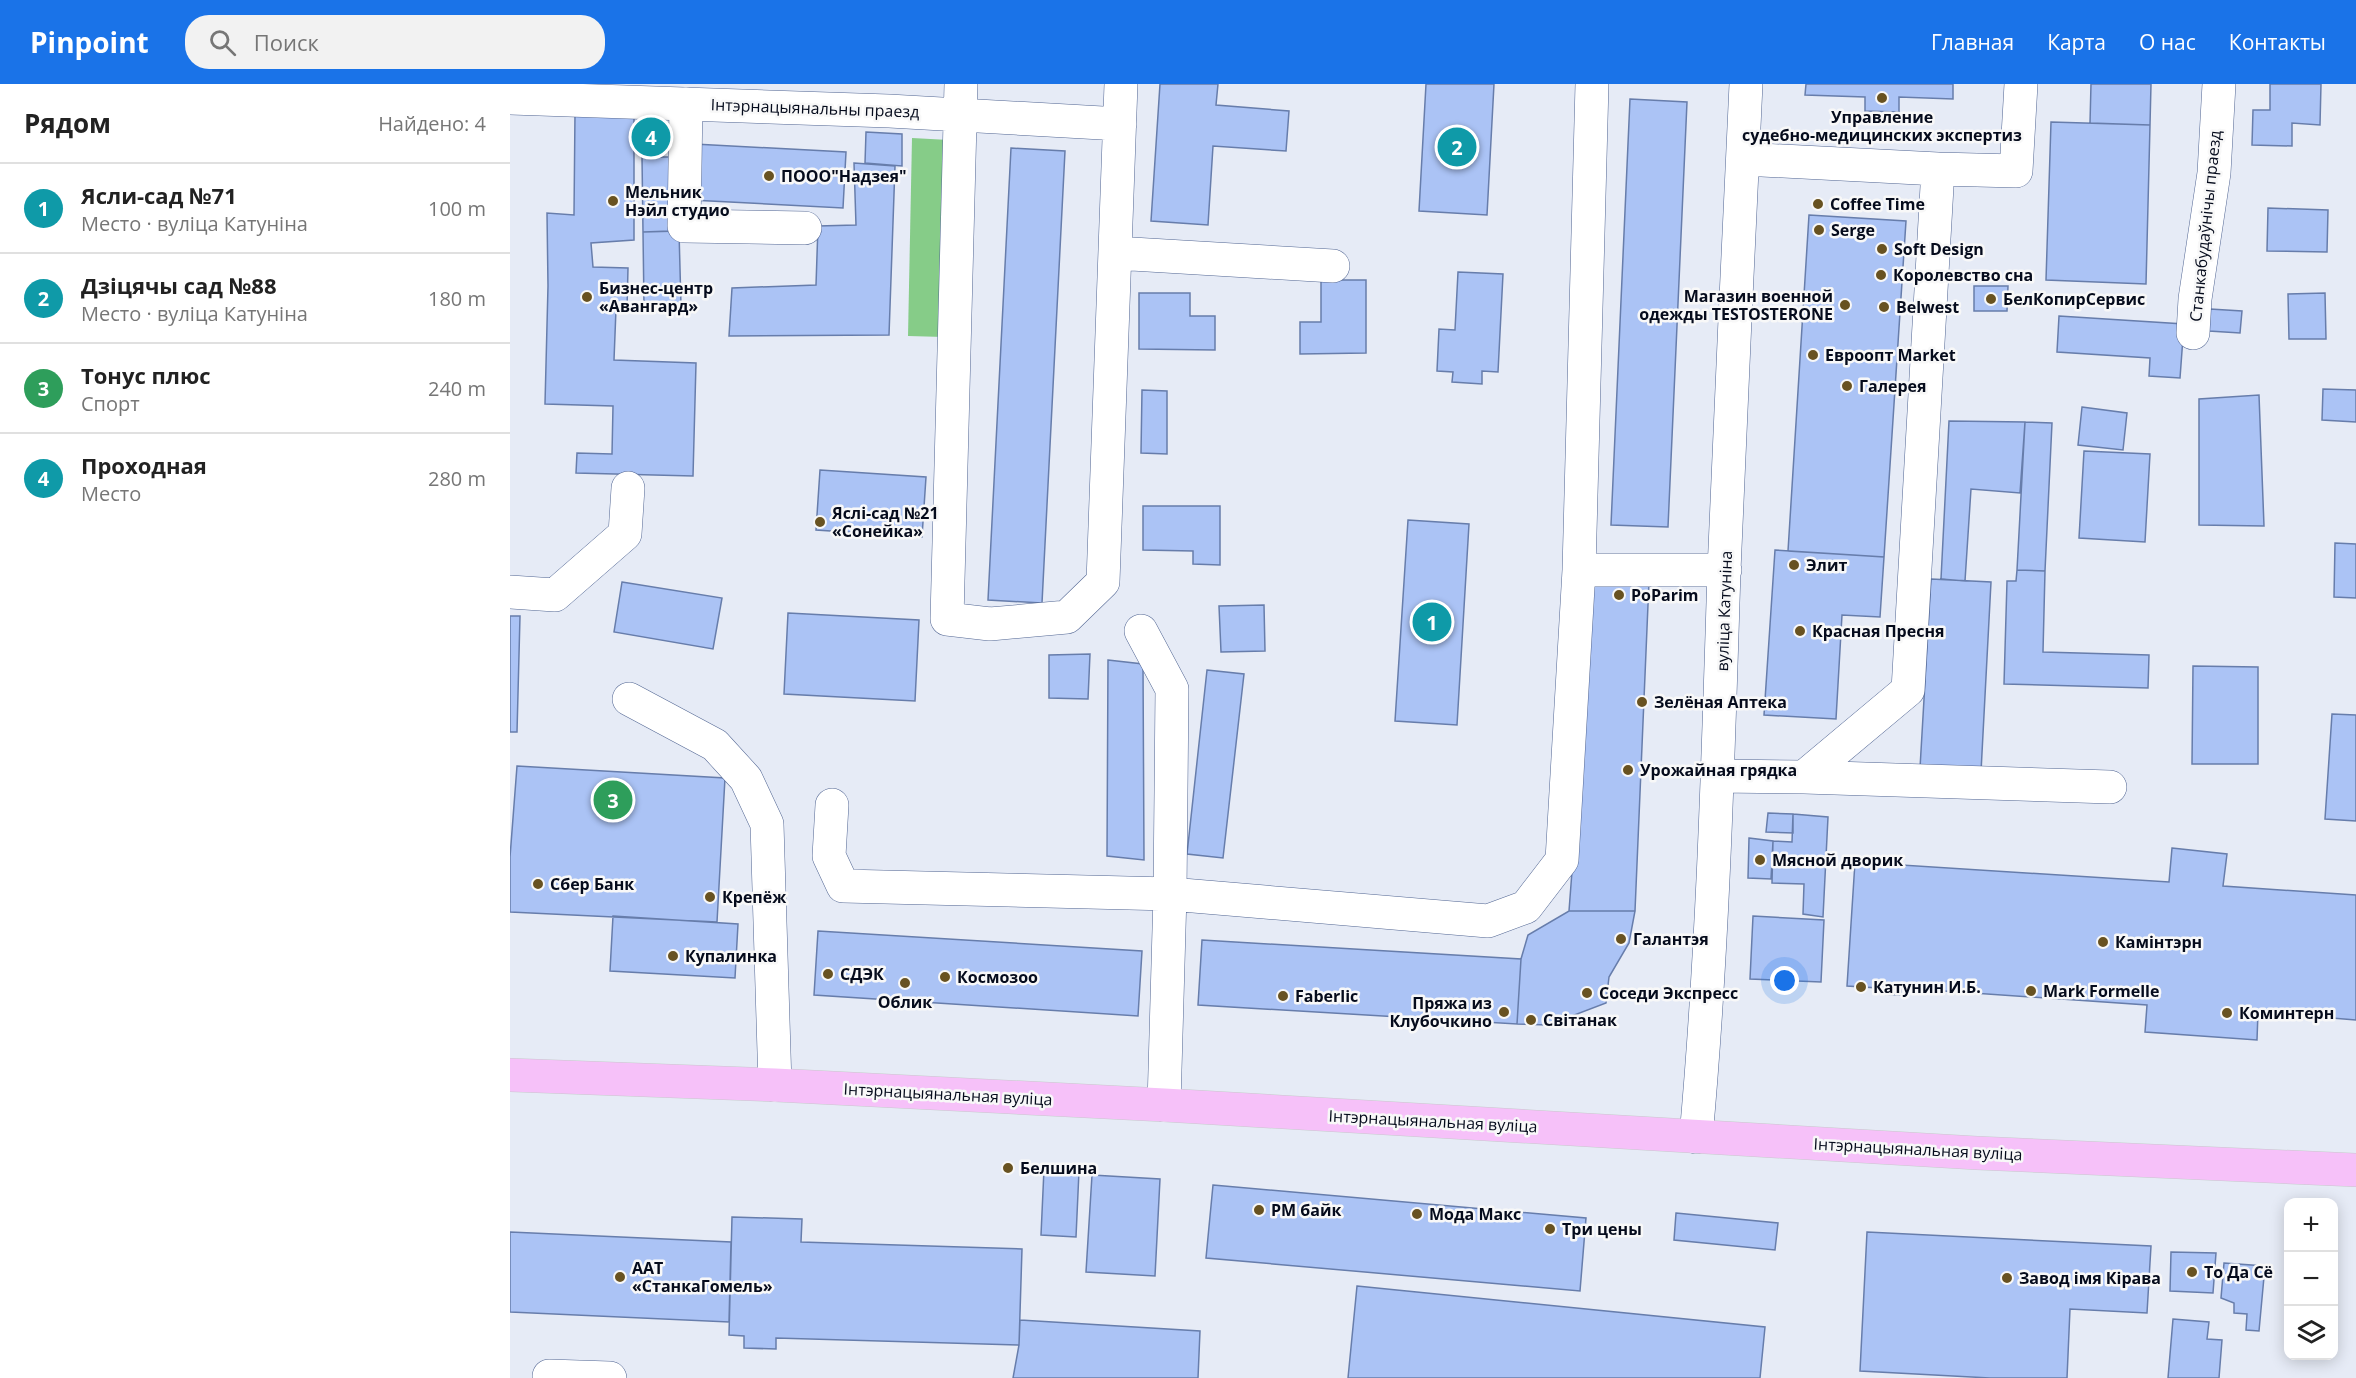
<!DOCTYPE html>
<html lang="ru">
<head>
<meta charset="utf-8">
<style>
  body { margin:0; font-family:"Open Sans",sans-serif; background:#f2f2f2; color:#222 }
  .controls { position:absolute; right:18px; bottom:18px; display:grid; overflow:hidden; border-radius:12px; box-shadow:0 3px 15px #0003 }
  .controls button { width:54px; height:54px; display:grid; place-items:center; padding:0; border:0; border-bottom:2px solid #e0e0e0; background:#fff; color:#222; font:30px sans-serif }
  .you { position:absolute; left:1275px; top:897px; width:21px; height:21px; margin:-15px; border:4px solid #fff; border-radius:50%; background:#1a73e8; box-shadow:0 0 0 9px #1a73e833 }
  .badge { display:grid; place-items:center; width:39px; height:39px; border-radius:50%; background:#1a73e8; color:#fff; font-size:20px; font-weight:700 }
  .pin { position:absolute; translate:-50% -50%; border:3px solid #fff; box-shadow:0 2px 6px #0006 }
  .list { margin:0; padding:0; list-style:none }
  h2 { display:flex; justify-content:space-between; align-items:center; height:78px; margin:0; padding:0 24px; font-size:26px }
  h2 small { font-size:20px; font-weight:400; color:#767676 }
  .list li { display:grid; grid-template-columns:39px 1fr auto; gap:18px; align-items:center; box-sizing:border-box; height:90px; padding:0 24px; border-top:2px solid #e0e0e0 }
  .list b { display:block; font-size:22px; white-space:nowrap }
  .list p { margin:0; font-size:20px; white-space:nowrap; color:#767676 }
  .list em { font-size:20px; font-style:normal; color:#767676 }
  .icon { flex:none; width:33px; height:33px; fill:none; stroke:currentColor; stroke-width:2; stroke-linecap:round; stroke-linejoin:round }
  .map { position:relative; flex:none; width:1846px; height:1294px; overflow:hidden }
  header { display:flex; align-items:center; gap:36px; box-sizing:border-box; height:84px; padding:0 30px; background:#1a73e8; color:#fff }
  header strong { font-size:28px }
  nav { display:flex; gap:33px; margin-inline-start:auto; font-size:21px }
  .search { width:420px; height:54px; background:#f2f2f2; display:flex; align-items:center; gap:15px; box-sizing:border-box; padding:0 21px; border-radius:24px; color:#767676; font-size:22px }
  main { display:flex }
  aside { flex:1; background:#fff }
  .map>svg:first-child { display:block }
  .green { fill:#86cc88 }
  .building { fill:#abc3f5; stroke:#677dab; stroke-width:1.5 }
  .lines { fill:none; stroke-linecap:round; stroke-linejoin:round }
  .minor-casing { stroke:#526693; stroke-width:34 }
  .major-casing { stroke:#c8c9cd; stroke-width:34 }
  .minor { stroke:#fff; stroke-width:33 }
  .major { stroke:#f6c1f9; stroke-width:33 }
  .poi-dot { fill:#685221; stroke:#f8f8f8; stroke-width:2 }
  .labels { text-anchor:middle; stroke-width:5; stroke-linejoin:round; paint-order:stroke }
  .street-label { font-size:16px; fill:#050b1c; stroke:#f8f8f8 }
  .poi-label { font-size:16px; font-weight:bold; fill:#050b1c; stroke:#f8f8f8; text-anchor:start }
</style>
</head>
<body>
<header>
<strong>Pinpoint</strong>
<div class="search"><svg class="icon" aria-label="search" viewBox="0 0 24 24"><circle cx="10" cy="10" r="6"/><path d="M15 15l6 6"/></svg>Поиск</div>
<nav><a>Главная</a><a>Карта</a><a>О нас</a><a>Контакты</a></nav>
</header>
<main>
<aside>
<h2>Рядом<small>Найдено: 4</small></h2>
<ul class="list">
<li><span class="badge" style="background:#0f9aa8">1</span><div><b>Ясли-сад №71</b><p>Место · вуліца Катуніна</p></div><em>100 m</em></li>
<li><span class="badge" style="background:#0f9aa8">2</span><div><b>Дзіцячы сад №88</b><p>Место · вуліца Катуніна</p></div><em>180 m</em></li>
<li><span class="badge" style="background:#2e9e5b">3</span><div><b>Тонус плюс</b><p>Спорт</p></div><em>240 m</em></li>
<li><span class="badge" style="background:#0f9aa8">4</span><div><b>Проходная</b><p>Место</p></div><em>280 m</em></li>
</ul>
</aside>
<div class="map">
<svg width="1846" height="1294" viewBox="0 0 1846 1294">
  <rect width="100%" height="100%" fill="#e6ebf6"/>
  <path class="green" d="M402,54L439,56L434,253L398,252Z"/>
  <path class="building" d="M650,0H708L706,21L779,27L776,67L703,62L698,141L641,137Z
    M916,0H984L977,131L909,127Z
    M1296,0H1443V15L1389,13V28L1355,27V13L1295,11Z
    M1581,0H1641L1640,41L1580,39Z
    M1760,0H1811L1810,41L1782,39V62L1742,61L1743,26H1760Z
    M1120,15L1177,18L1158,443L1101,441Z
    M65,29L124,30V156L81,159L83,183L118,184L117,225H106L104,276L186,279L183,392L66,389L67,369L102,370L103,322L35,320L38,202L37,129L64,131Z
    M132,33H150V73H132Z
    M1541,38L1640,41L1636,200L1536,196Z
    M356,48L392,50V82L355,79Z
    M184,60L336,68L333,124L181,116Z
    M501,64L555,67L532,519L478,516Z
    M132,73H159L160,147L133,148Z
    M344,79L385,82L379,251L219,252L222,204L306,201L308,142L346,141Z
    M1758,124L1818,126L1817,168L1757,167Z
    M1299,131L1396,137L1374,473L1278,467Z
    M169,147L171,222L134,223L133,148Z
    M948,188L993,190L988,288L972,287V300L942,298L943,288L927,287L929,245L945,246Z
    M811,196H856V269L790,270V238H811Z
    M1464,202H1498L1497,227H1464Z
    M629,209H680V232H705V266L629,265Z
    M1815,209L1816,255H1779L1778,210Z
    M1700,225L1732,227L1730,249L1699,247Z
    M1549,232L1674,240L1670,294L1639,292L1640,274L1547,268Z
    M1813,305L1846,306V338L1812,336Z
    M632,306L657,307V370L631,369Z
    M1749,311L1754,442L1689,441V315Z
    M1572,323L1617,329L1613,366L1568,361Z
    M1439,337L1515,338L1510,409L1461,405L1455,497L1431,495Z
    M1515,338L1542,339L1535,487L1507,486Z
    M1574,367L1640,370L1635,458L1569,454Z
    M310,386L416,393L412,453L306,446Z
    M633,422H710V481L683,480V467L633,466Z
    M898,436L959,440L947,641L885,637Z
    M1825,459L1846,460V514L1824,513Z
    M1265,466L1374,473L1370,533L1332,531L1326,635L1254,631Z
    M1507,486L1535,487L1533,568L1639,571L1638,604L1494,600L1497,497H1506Z
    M1421,495L1481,498L1471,688L1410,684Z
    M1084,496L1139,497L1125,827H1059Z
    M112,498L212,514L203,565L104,548Z
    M754,521L755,567L711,568L709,522Z
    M278,529L409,536L405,617L274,610Z
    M0,532H10L7,648H0Z
    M580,570L578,615L539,614V571Z
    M598,576L633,580L634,776L597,772Z
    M1683,582L1748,583V680H1682Z
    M697,586L734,590L713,774L677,770Z
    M1822,630L1846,631V737L1815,735Z
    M7,682L215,694L207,838L0,828V773Z
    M1258,729L1283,730V749L1256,748Z
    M1283,730L1318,733L1313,833L1293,830L1294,800L1262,799L1263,757L1282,758Z
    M1239,754L1263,757L1261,795L1238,794Z
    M1662,764L1717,770L1713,802L1846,811V936L1748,928L1747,956L1635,948L1637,921L1391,904V911L1369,910L1368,904L1337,902L1345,778L1659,798Z
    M1059,827H1125L1119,859L1099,893L1096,919L1038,941L1007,940L1011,875L1018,851Z
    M103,832L228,840L225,894L100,887Z
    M1243,832L1314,836L1311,898L1240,895Z
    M308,847L632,867L628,932L304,911Z
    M692,856L1011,875L1007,940L688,921Z
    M534,1085L569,1087L566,1153L531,1151Z
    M582,1091L650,1095L645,1192L576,1188Z
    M703,1101L1076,1134L1070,1207L696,1174Z
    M1166,1129L1268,1139L1265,1166L1164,1156Z
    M222,1133L292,1135L291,1158L512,1165L509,1261L266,1254V1265L234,1264V1252L219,1251Z
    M0,1148L221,1158L219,1238L0,1228Z
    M1357,1148L1641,1162L1637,1229L1560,1225L1557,1294H1480L1350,1287Z
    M1661,1168L1706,1169L1703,1209L1660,1207Z
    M1714,1179L1755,1182L1749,1247L1736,1246L1737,1230L1724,1229V1219L1711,1214Z
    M847,1202L1255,1243L1250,1294H838Z
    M1663,1235L1699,1238L1697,1255L1712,1256L1709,1294H1658Z
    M510,1236L690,1247L688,1294H503L509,1261Z"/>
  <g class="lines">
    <defs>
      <path id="minor" d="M451,0L437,535L480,540L557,533L593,498L611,0
        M0,14L379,27L610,40
        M176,20L174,142L295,144
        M1428,85L1506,87L1511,0
        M605,169L823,182
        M1683,249L1685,215L1704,89L1709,0
        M1069,486H1215
        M0,508L45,511L115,450L118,404
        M631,547L662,605L660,810L978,837L1016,823L1052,776L1069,486L1082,0
        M119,615L205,661L236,695L257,740L265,1001
        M1208,692L1294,693L1398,606L1428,85L1233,75
        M1294,693L1600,703
        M322,721L319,772L333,802L660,810L654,1021
        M1186,1053C1203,865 1208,676 1214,487C1220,325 1229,162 1236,0
        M39,1292L100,1294"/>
      <path id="major" d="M0,991L265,1001L654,1021L1467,1069L1846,1086"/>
    </defs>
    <use href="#minor" class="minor-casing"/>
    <use href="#major" class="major-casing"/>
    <use href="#minor" class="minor"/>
    <use href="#major" class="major"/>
  </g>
  <g class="poi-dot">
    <circle cx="1372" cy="14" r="6"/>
    <circle cx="259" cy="92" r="6"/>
    <circle cx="103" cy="117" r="6"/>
    <circle cx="1308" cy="120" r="6"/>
    <circle cx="1309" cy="146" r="6"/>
    <circle cx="1372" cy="165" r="6"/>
    <circle cx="1371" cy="191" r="6"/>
    <circle cx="77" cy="213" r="6"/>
    <circle cx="1481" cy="215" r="6"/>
    <circle cx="1335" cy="221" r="6"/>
    <circle cx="1374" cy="223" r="6"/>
    <circle cx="1303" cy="271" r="6"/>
    <circle cx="1337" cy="302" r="6"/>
    <circle cx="310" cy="438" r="6"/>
    <circle cx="1284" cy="481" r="6"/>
    <circle cx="1109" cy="511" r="6"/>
    <circle cx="1290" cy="547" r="6"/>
    <circle cx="1132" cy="618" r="6"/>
    <circle cx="1118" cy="686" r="6"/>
    <circle cx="1250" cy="776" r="6"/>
    <circle cx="28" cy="800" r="6"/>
    <circle cx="200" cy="813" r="6"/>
    <circle cx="1111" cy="855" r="6"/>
    <circle cx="1593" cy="858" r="6"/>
    <circle cx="163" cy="872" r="6"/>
    <circle cx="318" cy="890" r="6"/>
    <circle cx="435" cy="893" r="6"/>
    <circle cx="395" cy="899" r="6"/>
    <circle cx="1351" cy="903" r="6"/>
    <circle cx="1521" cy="907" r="6"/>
    <circle cx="1077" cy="909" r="6"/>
    <circle cx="773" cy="912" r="6"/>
    <circle cx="994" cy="928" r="6"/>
    <circle cx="1717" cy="929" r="6"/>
    <circle cx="1021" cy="936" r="6"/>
    <circle cx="498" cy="1084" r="6"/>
    <circle cx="749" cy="1126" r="6"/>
    <circle cx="907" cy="1130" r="6"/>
    <circle cx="1040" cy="1145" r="6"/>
    <circle cx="1682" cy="1188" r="6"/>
    <circle cx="110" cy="1193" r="6"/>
    <circle cx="1497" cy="1194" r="6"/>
  </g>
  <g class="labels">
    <g class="street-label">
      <text transform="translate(305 24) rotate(2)" y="6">Інтэрнацыянальны праезд</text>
      <text transform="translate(1695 142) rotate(-84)" y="6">Станкабудаўнічы праезд</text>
      <text transform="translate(1214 527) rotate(-88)" y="6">вуліца Катуніна</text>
      <text transform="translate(438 1010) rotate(3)" y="6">Інтэрнацыянальная вуліца</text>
      <text transform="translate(923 1037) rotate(3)" y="6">Інтэрнацыянальная вуліца</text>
      <text transform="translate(1408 1065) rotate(3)" y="6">Інтэрнацыянальная вуліца</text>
    </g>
    <g class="poi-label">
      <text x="1372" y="39" text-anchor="middle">Управление<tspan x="1372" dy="18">судебно-медицинских экспертиз</tspan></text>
      <text x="271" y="98">ПООО"Надзея"</text>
      <text x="115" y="114">Мельник<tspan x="115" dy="18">Нэйл студио</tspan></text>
      <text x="1320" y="126">Coffee Time</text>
      <text x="1321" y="152">Serge</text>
      <text x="1384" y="171">Soft Design</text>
      <text x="1383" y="197">Королевство сна</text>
      <text x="89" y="210">Бизнес-центр<tspan x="89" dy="18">«Авангард»</tspan></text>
      <text x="1323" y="218" text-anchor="end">Магазин военной<tspan x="1323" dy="18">одежды TESTOSTERONE</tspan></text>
      <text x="1493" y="221">БелКопирСервис</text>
      <text x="1386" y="229">Belwest</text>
      <text x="1315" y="277">Евроопт Market</text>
      <text x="1349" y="308">Галерея</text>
      <text x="322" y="435">Яслі-сад №21<tspan x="322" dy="18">«Сонейка»</tspan></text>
      <text x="1296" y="487">Элит</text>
      <text x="1121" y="517">PoParim</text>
      <text x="1302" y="553">Красная Пресня</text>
      <text x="1144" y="624">Зелёная Аптека</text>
      <text x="1130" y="692">Урожайная грядка</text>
      <text x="1262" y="782">Мясной дворик</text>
      <text x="40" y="806">Сбер Банк</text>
      <text x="212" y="819">Крепёж</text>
      <text x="1123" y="861">Галантэя</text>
      <text x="1605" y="864">Камінтэрн</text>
      <text x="175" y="878">Купалинка</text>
      <text x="330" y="896">СДЭК</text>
      <text x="447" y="899">Космозоо</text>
      <text x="1363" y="909">Катунин И.Б.</text>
      <text x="1533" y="913">Mark Formelle</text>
      <text x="1089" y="915">Соседи Экспресс</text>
      <text x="785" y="918">Faberlic</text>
      <text x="395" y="924" text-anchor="middle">Облик</text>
      <text x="982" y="925" text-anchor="end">Пряжа из<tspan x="982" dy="18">Клубочкино</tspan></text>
      <text x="1729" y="935">Коминтерн</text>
      <text x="1033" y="942">Світанак</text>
      <text x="510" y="1090">Белшина</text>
      <text x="761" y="1132">РМ байк</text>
      <text x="919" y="1136">Мода Макс</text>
      <text x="1052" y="1151">Три цены</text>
      <text x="122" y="1190">ААТ<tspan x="122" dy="18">«СтанкаГомель»</tspan></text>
      <text x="1694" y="1194">То Да Сё</text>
      <text x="1509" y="1200">Завод імя Кірава</text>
    </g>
  </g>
</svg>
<div class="controls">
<button>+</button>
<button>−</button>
<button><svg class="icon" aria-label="layers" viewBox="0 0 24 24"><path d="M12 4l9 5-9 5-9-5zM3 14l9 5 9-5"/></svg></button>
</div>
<div class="you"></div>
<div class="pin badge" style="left:922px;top:538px;background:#0f9aa8">1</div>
<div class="pin badge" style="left:947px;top:63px;background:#0f9aa8">2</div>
<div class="pin badge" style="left:103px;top:716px;background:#2e9e5b">3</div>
<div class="pin badge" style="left:141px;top:53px;background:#0f9aa8">4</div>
</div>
</main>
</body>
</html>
